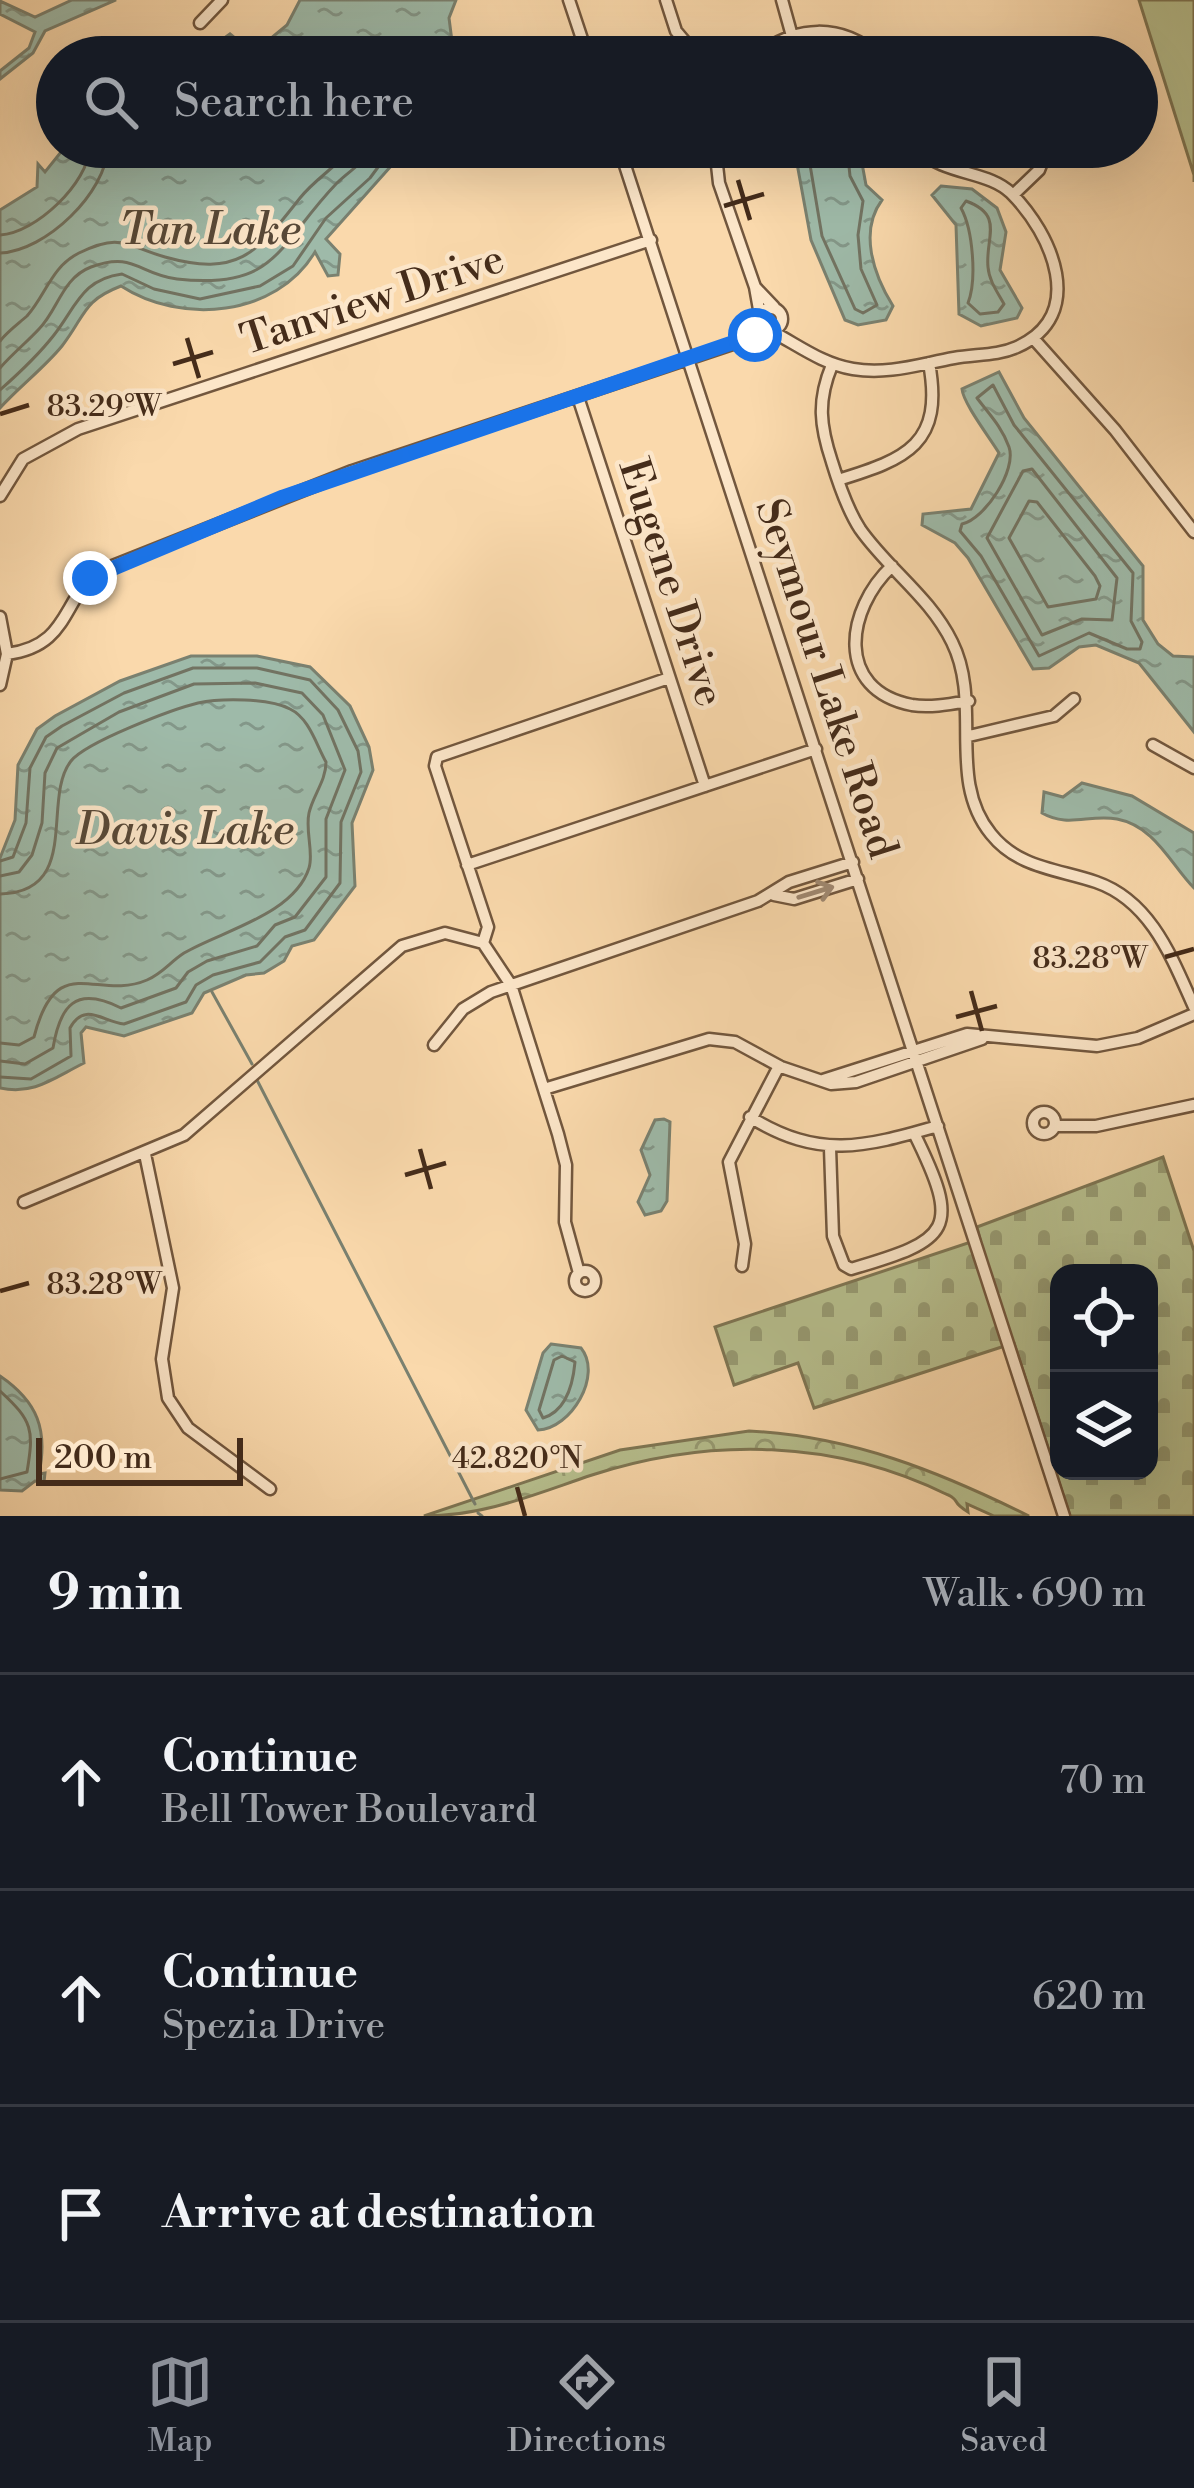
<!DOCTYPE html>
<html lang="en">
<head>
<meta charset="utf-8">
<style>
  body { margin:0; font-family:"Libre Bodoni",serif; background:#242831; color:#f1f3f6 }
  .controls { position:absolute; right:36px; bottom:36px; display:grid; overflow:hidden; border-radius:24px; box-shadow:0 12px 48px #0002 }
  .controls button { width:108px; height:108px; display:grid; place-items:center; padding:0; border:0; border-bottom:3px solid #363941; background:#171b24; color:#f1f3f6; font:60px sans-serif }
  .scale { position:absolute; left:36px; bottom:30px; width:207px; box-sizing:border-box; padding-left:12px; border:6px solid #452c1a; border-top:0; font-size:33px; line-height:42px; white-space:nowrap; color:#452c1a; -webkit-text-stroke:9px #fce6c9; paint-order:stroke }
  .stop { position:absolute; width:36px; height:36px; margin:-27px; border:9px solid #1a73e8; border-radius:50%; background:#fff }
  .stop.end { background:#1a73e8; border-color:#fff; box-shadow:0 3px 12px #0008 }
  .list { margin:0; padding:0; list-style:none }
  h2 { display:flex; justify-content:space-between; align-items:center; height:156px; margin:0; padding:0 48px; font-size:51px }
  h2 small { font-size:39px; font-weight:400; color:#9ea1a6 }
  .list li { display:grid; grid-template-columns:78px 1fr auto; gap:36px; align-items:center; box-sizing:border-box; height:216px; padding:0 48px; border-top:3px solid #363941 }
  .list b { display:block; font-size:45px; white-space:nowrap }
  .list p { margin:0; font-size:39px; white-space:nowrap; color:#9ea1a6 }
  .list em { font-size:39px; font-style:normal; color:#9ea1a6 }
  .icon { flex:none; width:66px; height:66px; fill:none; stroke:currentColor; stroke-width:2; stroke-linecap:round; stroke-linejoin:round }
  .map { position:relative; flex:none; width:1194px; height:1516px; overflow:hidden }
  .search { position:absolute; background:#171b24; box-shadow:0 12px 48px #0002; left:36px; right:36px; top:36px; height:132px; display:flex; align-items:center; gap:30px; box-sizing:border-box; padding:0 42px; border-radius:66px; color:#9ea1a6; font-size:45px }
  .sheet { height:804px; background:#171b24 }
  nav { display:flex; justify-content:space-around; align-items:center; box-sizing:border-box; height:168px; border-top:3px solid #363941; background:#171b24; font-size:33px; color:#9ea1a6 }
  nav a { display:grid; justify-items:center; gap:6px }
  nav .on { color:#8c9099 }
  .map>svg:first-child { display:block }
  .green { fill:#b7c08f; stroke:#7e7654; stroke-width:3 }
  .cemetery { fill:url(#cemetery-stones); stroke:#7e7654; stroke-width:3; fill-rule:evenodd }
  .park { fill:url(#park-crowns); stroke:#7e7654; stroke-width:3 }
  .water { fill:url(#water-ripples); stroke:#7a8170; stroke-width:3 }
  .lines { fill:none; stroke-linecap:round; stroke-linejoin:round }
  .shore { stroke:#727362; stroke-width:3 }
  .stream { stroke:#7a8170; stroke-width:3 }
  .minor-casing { stroke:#72573e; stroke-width:15 }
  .minor { stroke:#fce6c9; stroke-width:10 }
  .oneway { stroke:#a08972 }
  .route { stroke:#1a73e8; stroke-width:15 }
  .ticks { fill:none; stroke:#452c1a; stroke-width:4.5 }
  .labels { text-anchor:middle; stroke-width:9; stroke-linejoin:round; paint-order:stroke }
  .street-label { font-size:42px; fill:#452c1a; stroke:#fce6c9 }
  .water-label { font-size:45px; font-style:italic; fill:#574837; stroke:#fce6c9 }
  .ticks-label { font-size:30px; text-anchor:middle; fill:#452c1a; stroke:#fce6c9; stroke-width:9; stroke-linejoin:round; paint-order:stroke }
</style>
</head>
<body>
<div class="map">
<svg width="1194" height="1516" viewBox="0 0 1194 1516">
  <defs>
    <pattern id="cemetery-stones" width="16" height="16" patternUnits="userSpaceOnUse" patternTransform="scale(3)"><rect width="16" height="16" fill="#b7c08f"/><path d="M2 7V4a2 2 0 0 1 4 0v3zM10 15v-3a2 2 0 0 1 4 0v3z" fill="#979c74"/></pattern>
    <pattern id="park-crowns" width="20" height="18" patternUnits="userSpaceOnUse" patternTransform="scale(3)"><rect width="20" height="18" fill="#b7c08f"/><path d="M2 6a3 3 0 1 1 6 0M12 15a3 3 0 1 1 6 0" fill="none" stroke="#979c74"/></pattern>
    <pattern id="water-ripples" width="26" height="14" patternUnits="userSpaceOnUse" patternTransform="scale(3)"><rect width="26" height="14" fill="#9ebaa9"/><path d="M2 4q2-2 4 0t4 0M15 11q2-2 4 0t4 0" fill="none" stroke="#839789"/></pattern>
  </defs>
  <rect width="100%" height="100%" fill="#fad9ac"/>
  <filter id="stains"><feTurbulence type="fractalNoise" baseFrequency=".00167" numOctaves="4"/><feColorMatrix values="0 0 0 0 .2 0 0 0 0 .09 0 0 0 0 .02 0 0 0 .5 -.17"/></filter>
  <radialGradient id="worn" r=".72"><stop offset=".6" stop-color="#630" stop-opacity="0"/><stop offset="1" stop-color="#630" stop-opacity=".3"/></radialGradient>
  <path class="green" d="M1139,0H1194V182V175Z"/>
  <path class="cemetery" d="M1163,1157L1194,1251V1516H1070L1014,1343L814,1408L798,1363L734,1385L715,1327L980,1239L977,1227ZM1059,1273H1149V1471H1059Z"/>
  <path class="park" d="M749,1431C851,1436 938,1471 1029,1516H994L967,1504L968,1512C950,1501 961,1501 948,1495C835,1439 710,1437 592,1475C535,1494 485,1516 424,1516L620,1450Z"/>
  <path class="water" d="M72,0H116L45,31L33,53L0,79V71L29,48L35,32L0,14V1L35,17Z
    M300,0H456L449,18L454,57H198L230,34L253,53L287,25Z
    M65,147H408L326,239L340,254L338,275L328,276L315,252C276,317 181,325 121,286C82,301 86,315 62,346C45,367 19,387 0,408V210L37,187L38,164L45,172Z
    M794,147H859L866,185L882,200C859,231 873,274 893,306L886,320L858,325L845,320L811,240Z
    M941,186L972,189L997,208L1006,232L1000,270L1022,308L1017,318L981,326L959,314L956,225L932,195Z
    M999,372L1024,418L1143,566V620L1158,644L1173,656L1194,657V732L1139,663L1096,645L1079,647L1049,668L1033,669L968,558L955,543L922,525L923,514L971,509L999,453C990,438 963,403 962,389Z
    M191,656H257L310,667L350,706L369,747L373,770L352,823L355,886L314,940L292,946L284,961L264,973L246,975L204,993L192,1013L124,1036L86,1027L81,1033L84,1063C52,1079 34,1095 0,1088V858L15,820L18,765L37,729L55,716L120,681Z
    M1082,783L1132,796L1194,833V888C1171,865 1155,826 1117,819C1089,814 1068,828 1042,813L1044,792L1063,797Z
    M664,1119L670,1122L667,1201L661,1211L645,1215L638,1202L650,1175L641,1150L655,1120Z
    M551,1344L581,1348C603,1375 571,1429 538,1430L526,1410L543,1353Z
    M0,1376C38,1402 48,1430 39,1474L45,1473L44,1482L35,1481L22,1491L0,1490Z"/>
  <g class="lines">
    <path class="shore" d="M807,147L822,236L855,309L863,313L877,305L861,269L858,235L863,201L850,176L847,147
      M966,201C1005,215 985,238 988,267C989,281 998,293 1004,304L998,312L980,314L968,303C977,280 973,230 961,208Z
      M0,235C36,233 88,183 90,147
      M0,253C46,251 106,193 108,147
      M0,341C8,331 18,324 27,316C46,295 51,267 79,253C121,232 126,246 165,257C240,278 258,251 300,198C316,178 338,166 352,147
      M0,368C12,354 26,343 39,329C58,310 62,278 91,267C134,251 138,274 177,279C277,290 277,246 336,184C349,171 364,163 375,147
      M993,385L1014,425L1133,573L1131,621L1142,642L1140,649H1127L1089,633L1039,656L981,556L960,531L962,524C985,519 1017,470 1009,447C1002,427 989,414 977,398Z
      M0,390C17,375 40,353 54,335C76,307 82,279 122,274L154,289L200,299L260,286L293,266L326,218L370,178L393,147
      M1032,469L1117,578L1112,620L1082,619L1042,635L987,538L1023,471Z
      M1029,501L1037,502L1095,576L1100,586L1096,599L1048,607L1009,538Z
      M0,861L13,857L26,823L30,768L46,737L62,726L124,693L193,668H257L310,680L338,710L358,751L361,772L341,822L340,883L305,930L285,937L260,962L213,975L196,985L186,1002L124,1024C103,1022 85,1001 70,1028L71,1056L31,1079L0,1077
      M0,876L19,872L32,855L42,823L45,773L57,748L119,712L194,684L255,683L302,693L323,715L345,770L326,819V877L295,917L275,925L257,946L207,961L188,972L176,988L121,1008C75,985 60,1006 53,1048L25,1064L0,1061
      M0,894C82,892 41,799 71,761C86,742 173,709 198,703C221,698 269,698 290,709C309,718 316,744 326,762C326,781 313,795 309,813C305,831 314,853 309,868C294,915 221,931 184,953C170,962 163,973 147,980C96,1002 57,948 34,1037L19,1045L0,1043
      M562,1356L575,1362C573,1384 566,1411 543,1418L539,1410L554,1360Z
      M0,1391C33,1421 34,1430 27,1472L0,1479"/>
    <path class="stream" d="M212,992L252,1064
      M257,1080L475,1504
      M478,1513L482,1516"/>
    <defs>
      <path id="minor" d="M569,0L588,57
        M666,0L676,31L698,57
        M782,0L792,36
        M200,23L222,0
        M754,57C796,25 840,22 880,57
        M973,57H989
        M619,147L1064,1516
        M715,147L719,183L755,287
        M1013,195L1039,170L1048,147
        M760 319a11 11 0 1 1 22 0a11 11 0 1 1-22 0Z
        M760,315L755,287L774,307
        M759,318L742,341L767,330
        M771,331C798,345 822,364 853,369C888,375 920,364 954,358C975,354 997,356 1017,347C1088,315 1052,234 1011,193C987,170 948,177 913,147
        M1033,338L1115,430L1194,532
        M832,365C817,401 820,426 832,462C839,485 847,509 860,529C888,569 930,597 952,642C983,704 946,779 991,834C1018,868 1058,869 1096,882C1151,901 1172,958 1194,1007
        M578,397L705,786
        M838,480C907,459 944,444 929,363
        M0,496L23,459L78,429L651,240
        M892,566C846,609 834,690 912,705C930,708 951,704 969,701
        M0,617L7,654L0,685
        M7,654C71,646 61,598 100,571L352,471L742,341
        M969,736L1054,716L1074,699
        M1153,745L1194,768
        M467,865L816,749
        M774,895L794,899L858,879
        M483,943L488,927L435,766L437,757L669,678
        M483,943L511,985L558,1134L566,1165L565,1222L579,1273
        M434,1045L463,1009L491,992L758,901L789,882L853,862
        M823,1080L967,1034L1097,1046L1138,1038L1194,1014
        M544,1089L709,1039L735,1042L781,1067L831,1084L856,1082L982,1039
        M1033 1123a11 11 0 1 1 22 0a11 11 0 1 1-22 0Z
        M750,1117C820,1160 864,1147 938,1126
        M1055,1126H1096L1194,1105
        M830,1148L833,1236L844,1265L851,1269C951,1240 962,1230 914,1133
        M145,1154L173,1288L162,1359L168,1398L188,1428L270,1489
        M24,1202L184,1135L402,946L445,933L483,943
        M742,1266L745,1244L729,1162L779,1066
        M575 1281a10 10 0 1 1 20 0a10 10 0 1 1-20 0Z"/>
    </defs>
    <use href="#minor" class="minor-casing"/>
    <use href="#minor" class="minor"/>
  </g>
  <defs><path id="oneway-shaft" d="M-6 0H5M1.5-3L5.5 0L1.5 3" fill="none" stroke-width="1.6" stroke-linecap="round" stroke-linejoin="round" transform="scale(3)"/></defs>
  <use class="oneway" href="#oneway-shaft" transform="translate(816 892) rotate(-17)"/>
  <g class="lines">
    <path class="route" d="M90,578L283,497L755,335"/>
  </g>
  <path class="ticks" d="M738,180L750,220M724,206L764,194M187,338L199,378M173,364L213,352M0,414L29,405M1165,957L1194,949M971,991L982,1031M956,1017L997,1006M420,1149L431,1189M405,1175L446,1163M0,1291L29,1283M517,1487L525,1516"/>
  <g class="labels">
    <g class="street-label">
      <text transform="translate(372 298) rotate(-18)" y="15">Tanview Drive</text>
      <text transform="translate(673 582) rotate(72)" y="15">Eugene Drive</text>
      <text transform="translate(828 678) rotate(72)" y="15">Seymour Lake Road</text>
    </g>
    <g class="water-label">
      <text x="210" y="244">Tan Lake</text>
      <text x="185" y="844">Davis Lake</text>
    </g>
  </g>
  <g class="ticks-label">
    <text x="104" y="416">83.29°W</text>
    <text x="1090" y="968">83.28°W</text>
    <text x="104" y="1294">83.28°W</text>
    <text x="517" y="1468">42.820°N</text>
  </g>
  <rect width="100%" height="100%" filter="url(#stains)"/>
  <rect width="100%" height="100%" fill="url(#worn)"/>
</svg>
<div class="controls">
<button><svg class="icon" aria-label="locate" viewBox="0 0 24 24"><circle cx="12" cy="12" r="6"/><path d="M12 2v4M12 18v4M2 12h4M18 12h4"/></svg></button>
<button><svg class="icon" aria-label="layers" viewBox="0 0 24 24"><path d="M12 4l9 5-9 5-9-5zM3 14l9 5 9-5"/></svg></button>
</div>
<div class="scale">200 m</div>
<div class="stop" style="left:755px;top:335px"></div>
<div class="stop end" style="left:90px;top:578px"></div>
<div class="search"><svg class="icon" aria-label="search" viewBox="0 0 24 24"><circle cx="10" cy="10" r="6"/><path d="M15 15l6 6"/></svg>Search here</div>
</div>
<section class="sheet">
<h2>9 min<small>Walk · 690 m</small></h2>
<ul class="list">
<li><svg class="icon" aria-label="ahead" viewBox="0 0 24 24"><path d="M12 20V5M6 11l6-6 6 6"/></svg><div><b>Continue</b><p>Bell Tower Boulevard</p></div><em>70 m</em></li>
<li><svg class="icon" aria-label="ahead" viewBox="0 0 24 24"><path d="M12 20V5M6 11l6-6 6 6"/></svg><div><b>Continue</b><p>Spezia Drive</p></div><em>620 m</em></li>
<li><svg class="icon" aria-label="arrive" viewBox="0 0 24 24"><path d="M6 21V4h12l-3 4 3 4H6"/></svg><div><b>Arrive at destination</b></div></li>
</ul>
</section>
<nav>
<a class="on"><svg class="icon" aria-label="map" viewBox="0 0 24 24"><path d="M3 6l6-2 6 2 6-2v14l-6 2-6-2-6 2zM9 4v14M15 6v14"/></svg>Map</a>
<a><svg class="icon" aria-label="directions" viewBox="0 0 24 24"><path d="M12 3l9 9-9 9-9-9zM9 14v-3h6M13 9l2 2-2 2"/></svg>Directions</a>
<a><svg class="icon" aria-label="saved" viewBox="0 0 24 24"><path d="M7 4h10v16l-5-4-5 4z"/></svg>Saved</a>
</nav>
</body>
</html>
